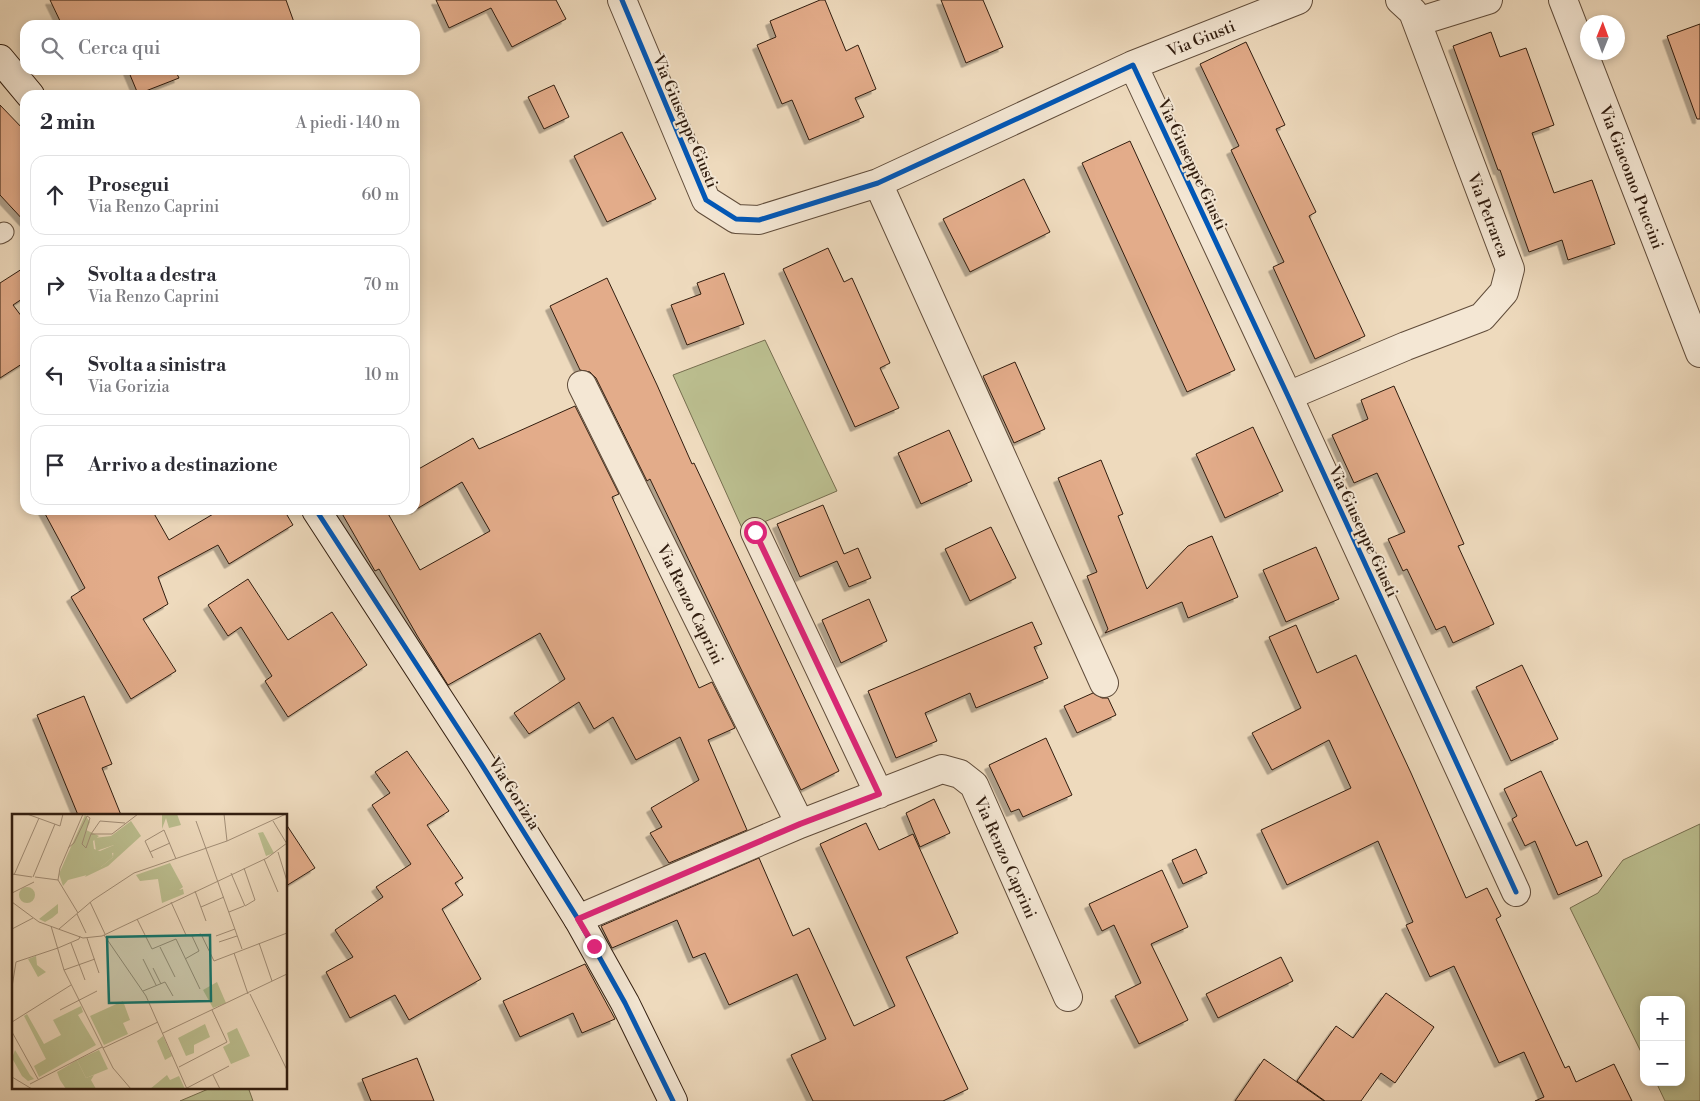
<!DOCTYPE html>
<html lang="it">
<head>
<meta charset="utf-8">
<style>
  body { margin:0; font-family:"Libre Bodoni",serif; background:#f7f7f7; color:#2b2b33 }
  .controls { position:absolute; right:15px; bottom:15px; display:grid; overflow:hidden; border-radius:10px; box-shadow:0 2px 8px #0003 }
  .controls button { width:45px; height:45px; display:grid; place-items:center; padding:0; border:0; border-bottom:1px solid #e1e1e2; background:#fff; color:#2b2b33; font:25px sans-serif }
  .compass { position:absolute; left:1580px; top:15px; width:45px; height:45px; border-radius:50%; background:#fff; box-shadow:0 2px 8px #0003; rotate:1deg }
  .stop { position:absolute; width:15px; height:15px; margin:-11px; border:4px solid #db2777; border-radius:50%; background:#fff }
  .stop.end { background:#db2777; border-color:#fff; box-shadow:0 1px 5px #0008 }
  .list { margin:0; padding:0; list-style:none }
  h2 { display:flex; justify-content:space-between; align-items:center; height:65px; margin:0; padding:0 20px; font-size:21px }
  h2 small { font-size:16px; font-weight:400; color:#7c7c81 }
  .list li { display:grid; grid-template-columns:32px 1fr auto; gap:15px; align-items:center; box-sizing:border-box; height:80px; margin:0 10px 10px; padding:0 10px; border:1px solid #e1e1e2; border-radius:15px }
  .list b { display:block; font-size:19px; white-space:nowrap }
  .list p { margin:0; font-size:16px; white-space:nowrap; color:#7c7c81 }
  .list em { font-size:16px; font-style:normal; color:#7c7c81 }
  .icon { flex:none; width:28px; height:28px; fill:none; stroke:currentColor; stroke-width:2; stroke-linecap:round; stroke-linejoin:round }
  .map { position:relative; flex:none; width:1700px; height:1101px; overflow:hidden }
  .search { position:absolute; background:#fff; box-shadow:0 2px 8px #0003; left:20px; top:20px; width:400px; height:55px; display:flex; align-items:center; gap:12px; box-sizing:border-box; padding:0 18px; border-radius:15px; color:#7c7c81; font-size:19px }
  .panel { position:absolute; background:#fff; box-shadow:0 2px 8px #0003; left:20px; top:90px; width:400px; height:425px; border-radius:15px }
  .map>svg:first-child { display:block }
  .grass { fill:#bbbe8f; stroke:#766e4f }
  .building { fill:#e3ac8a; stroke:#311d0f; filter:url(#shadow) }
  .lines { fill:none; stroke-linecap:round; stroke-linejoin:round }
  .lane-casing { stroke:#604c3a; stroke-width:21 }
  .street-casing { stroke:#604c3a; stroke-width:30 }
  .secondary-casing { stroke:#311d0f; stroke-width:30 }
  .lane { stroke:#f4e7d4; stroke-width:19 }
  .street { stroke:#f4e7d4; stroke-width:28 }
  .secondary { stroke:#f4e7d4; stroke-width:28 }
  .cycleway-casing { stroke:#f4e7d4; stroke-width:8 }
  .cycleway { stroke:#0057b8; stroke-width:5 }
  .route { stroke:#db2777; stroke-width:6 }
  .labels { text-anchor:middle; stroke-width:4; stroke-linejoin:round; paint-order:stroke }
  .street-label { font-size:16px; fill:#311d0f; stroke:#f4e7d4 }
  .inset-road { fill:none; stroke:#a28e77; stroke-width:1 }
  .view { fill:#0f766e; fill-opacity:0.15; stroke:#0f766e; stroke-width:2.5 }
  .inset-edge { fill:none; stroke:#311d0f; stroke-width:2.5 }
</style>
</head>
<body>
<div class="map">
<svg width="1700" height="1101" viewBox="0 0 1700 1101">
  <defs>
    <filter id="shadow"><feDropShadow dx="-4.5" dy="4.5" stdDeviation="0" flood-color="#0004"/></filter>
  </defs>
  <rect width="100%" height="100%" fill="#eedabd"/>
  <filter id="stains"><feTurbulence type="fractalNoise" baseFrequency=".004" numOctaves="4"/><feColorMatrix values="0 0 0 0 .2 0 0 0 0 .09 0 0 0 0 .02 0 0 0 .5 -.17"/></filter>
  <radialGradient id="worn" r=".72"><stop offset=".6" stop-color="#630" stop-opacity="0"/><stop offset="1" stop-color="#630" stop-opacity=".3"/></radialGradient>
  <path class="grass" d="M765,340L837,491L764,522L742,528L673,375Z
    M1700,824V1101H1665L1656,1082H1681V1000H1644V1058L1570,908L1598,893L1623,860Z
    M213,1087H248L253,1101H180Z"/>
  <path class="building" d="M50,0H286L295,25H62Z
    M436,0H556L566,19L512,47L491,8L449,28Z
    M820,0H825L846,51L858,45L876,89L855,98L864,117L809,140L792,100L782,104L757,45L776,37L770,21Z
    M941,0H983L1003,47L966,63Z
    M1700,24V119H1697L1667,36Z
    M1491,32L1500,57L1526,48L1554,125L1532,133L1554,193L1592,180L1615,244L1568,260L1562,240L1529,252L1500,170H1498L1453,46Z
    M1246,42L1285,125L1276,129L1316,212L1309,216L1365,336L1315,359L1273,267L1284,262L1231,150L1239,146L1200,64Z
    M128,70H175L179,78L138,94Z
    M554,85L569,117L544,129L528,97Z
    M0,105L25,131V222L0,195Z
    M622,132L656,199L607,222L574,156Z
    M1130,141L1235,370L1187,392L1082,163Z
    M1024,179L1050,232L970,272L943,219Z
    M828,248L844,282L852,278L890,363L880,368L899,408L855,427L783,269Z
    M25,267V297L13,305L25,321V362L0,378V283Z
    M724,273L744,324L687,345L671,305L701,294L697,283Z
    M607,278L657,385L692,464L694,463L839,771L801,790L741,669L650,479L647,481L596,378L590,372L580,370L550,306Z
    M1015,362L1045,429L1014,443L983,376Z
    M1394,386L1464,544L1458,546L1494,624L1453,643L1445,626L1436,630L1407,569L1403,571L1388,539L1405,532L1377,473L1354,483L1332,435L1368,419L1361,400Z
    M575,406L619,494L612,497L699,688L712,682L735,728L708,740L747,830L669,863L650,833L662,827L651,808L699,780L680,737L636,760L613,717L594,729L579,702L529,734L514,713L565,679L540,633L448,685L418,637L379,569L375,571L340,510H386L420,570L490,531L462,482L415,510V471L473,438L479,449Z
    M1253,427L1283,491L1225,518L1196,454Z
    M949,430L972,481L921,504L898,453Z
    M1101,460L1123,514L1118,516L1147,589L1188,546L1212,536L1238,597L1188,618L1182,602L1105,633L1108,629L1087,576L1097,572L1058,478Z
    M823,505L844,554L858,548L871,578L849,587L837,561L800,577L777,524Z
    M43,510H152L169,540L220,510H284L293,525L229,564L218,545L158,577L168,604L143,619L176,671L131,699L71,597L85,588Z
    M991,527L1016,578L970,601L945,549Z
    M1316,547L1339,599L1286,622L1263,570Z
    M248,579L288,640L332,612L367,665L288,717L265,681L272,676L241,627L228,636L208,605Z
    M869,599L887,641L841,663L822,620Z
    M1032,622L1042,644L1034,647L1048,678L976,708L970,693L925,713L937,741L896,758L868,691Z
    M1296,625L1317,673L1356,655L1411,773L1466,898L1487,888L1501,916L1496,919L1565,1068L1569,1066L1576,1082L1614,1064L1632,1101H1535L1544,1097L1524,1052L1499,1063L1454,966L1430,977L1406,925L1413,922L1378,841L1287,885L1261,830L1351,788L1329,740L1272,770L1252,733L1301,708L1269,637Z
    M1522,665L1558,739L1511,761L1476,687Z
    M1093,693L1102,698H1108L1116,715L1077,733L1064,706Z
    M84,696L112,764L102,768L121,815H78L37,715Z
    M1046,738L1072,795L1023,817L1019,809L1011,812L989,765Z
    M407,751L449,811L427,825L463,878L455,883L463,895L442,909L481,979L409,1020L395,995L350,1018L326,972L353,957L335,930L383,897L376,887L411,864L372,805L390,793L375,772Z
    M1541,771L1576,846L1587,841L1602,876L1558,895L1535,841L1525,846L1512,819L1517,816L1504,789Z
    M934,799L950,833L920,847L906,813Z
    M866,823L879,850L913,834L958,933L906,957L968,1089L943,1101H813L791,1055L826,1039L797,974L729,1005L705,953L693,958L677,920L612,948L601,926L759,858L793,936L809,928L854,1026L895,1006L820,844Z
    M286,824L315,868L286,886Z
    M1196,849L1207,873L1183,884L1172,860Z
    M1162,870L1188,927L1151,944L1188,1020L1139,1044L1115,996L1141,983L1114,925L1102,931L1089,904Z
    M1281,957L1293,981L1218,1018L1206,994Z
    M585,964L615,1019L582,1033L573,1013L520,1037L503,1001Z
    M1386,993L1434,1027L1395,1083L1381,1073L1361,1101H1325L1297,1081L1336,1026L1353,1038Z
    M417,1058L434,1101H371L362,1079Z
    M1264,1059L1324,1101H1235Z"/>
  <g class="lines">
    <defs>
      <path id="lane" d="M0,234L4,232"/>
      <path id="street" d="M622,0L706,200L736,219L759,220L878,183L1133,65L1288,396L1516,892
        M1563,0L1700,353
        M1417,22L1488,0
        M1133,65L1298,0
        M878,183L1104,683
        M582,385L800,824
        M1288,396L1406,346L1482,317L1504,292L1510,269L1413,12L1400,0
        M755,532L879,794
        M578,919L800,824L942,769L960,774L974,785L1068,997"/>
      <path id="secondary" d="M0,59L30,95
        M316,510L480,762L578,919L625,1003L673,1101"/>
    </defs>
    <use href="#lane" class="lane-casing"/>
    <use href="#street" class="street-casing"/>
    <use href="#secondary" class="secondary-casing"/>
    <use href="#lane" class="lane"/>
    <use href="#street" class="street"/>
    <use href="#secondary" class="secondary"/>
    <defs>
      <path id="cycleway" d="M622,0L706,200L736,219L759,220L878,183L1133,65L1288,396L1516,892
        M316,510L480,762L578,919L625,1003L673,1101"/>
    </defs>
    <use href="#cycleway" class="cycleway-casing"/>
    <use href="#cycleway" class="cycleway"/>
  </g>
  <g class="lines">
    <path class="route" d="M594,946L578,919L800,824L879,794L755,532"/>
  </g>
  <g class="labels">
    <g class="street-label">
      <text transform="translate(1201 38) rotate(-22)" y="6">Via Giusti</text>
      <text transform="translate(686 121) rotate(67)" y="6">Via Giuseppe Giusti</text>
      <text transform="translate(1193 164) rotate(65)" y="6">Via Giuseppe Giusti</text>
      <text transform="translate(1632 177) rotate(69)" y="6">Via Giacomo Puccini</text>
      <text transform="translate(1489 215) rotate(69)" y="6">Via Petrarca</text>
      <text transform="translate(1364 531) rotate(65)" y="6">Via Giuseppe Giusti</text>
      <text transform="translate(691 604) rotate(64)" y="6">Via Renzo Caprini</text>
      <text transform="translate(515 793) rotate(58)" y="6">Via Gorizia</text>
      <text transform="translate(1006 857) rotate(66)" y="6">Via Renzo Caprini</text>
    </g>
  </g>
  <g transform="translate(12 814)">
    <rect width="275" height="275" fill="#eedabd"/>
    <path d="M119,7L129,22L96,52L73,63L80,53H89L101,43L102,31L84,37L82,24L99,22ZM251,18L262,39L254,42L246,19ZM158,49L171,73L167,76L171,75L172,80L150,89L146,65L128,67L124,61ZM7 81a8 8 0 1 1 16 0a8 8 0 1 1-16 0ZM205,168L214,189L201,194L191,176ZM111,187L118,206L111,209L116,220L92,231L78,202ZM69,192L71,198L66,201L84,231L27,263L22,252L34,245L12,202L15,200L32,230L49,221L41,206ZM225,214L238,242L219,250L211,233L218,229L215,219ZM151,222L160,242L153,246L145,227ZM3,236L18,261L22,265L16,267L10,262L0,244ZM57,251L63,260L69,275H54L48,266L45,258ZM155,261L158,266L167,262L173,275H138Z" fill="#bbbe8f"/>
    <path d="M150,0H165L169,11L157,14L154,4L150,15ZM73,1L78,8L74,16L87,22L81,27L82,35L88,37L102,31L107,38L100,39L101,43L89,53L80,54L75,61L56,66L51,72L47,60ZM46,90V99L40,104L33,108L27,105ZM24,142L25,151L34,158L26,163L16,145ZM65,246L74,264L82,261L79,266L84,275H69L65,271L57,251Z" fill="#bbbe8f"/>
    <path d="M87,236L96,255L74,264L65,246Z" fill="#bbbe8f"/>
    <path d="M193,210L198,223L182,231V239L174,242L166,224Z" fill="#bbbe8f"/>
    <path class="inset-road" d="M15,0L48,12L51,0M212,0L215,27M184,7L230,135M261,7L275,30M79,20L88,7L113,9M56,34L62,29L75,2L78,4L70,30L74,34L79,20H100L126,0M138,38L158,29M266,38L275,67M141,44L133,27L152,16L164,45M252,45L266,78M219,59L233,92L243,86L232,54M0,60L20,63M2,61L27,4M21,63L43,10M23,63L46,66M46,66L48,54L71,0M46,66L66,99M183,77L194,107M0,79L22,68M0,88L27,108L71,124L90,122L255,44L275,29M78,88L93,120M159,88L174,121M189,93L212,83M217,98L232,92M65,100L74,119M125,105L140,135L164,125L188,175M39,112L52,156L101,254L119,275M0,115L21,104M47,115L81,86L122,59L215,27L274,0M92,121L134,182L175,275M181,122L189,120L202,147L275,119M204,122L223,115M75,124L87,159M207,128L225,122M59,129L73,166M247,129L260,167M148,133L163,163M222,139L236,180M131,145L144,171M173,145L187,137L180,122L174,121M141,154L149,170M52,156L83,145M0,173L4,148L46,134L67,125L68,122M131,177L153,168L161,182M238,180L275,256M48,196L85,177M0,208L59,171M0,218L26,265M151,219L275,160M91,234L146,208M167,253L215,228L200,196M201,261L208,275M0,263L20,275M18,270L90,233M175,274L217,252"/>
    <path class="view" d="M198,121L199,187L97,189L95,123Z"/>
    <rect width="275" height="275" class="inset-edge"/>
  </g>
  <rect width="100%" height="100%" filter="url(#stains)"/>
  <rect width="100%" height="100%" fill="url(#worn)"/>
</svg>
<div class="controls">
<button>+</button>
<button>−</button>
</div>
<svg class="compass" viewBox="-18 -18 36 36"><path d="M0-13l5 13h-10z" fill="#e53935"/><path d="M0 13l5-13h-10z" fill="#7c7c81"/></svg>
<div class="stop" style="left:755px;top:532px"></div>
<div class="stop end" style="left:594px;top:946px"></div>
<div class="search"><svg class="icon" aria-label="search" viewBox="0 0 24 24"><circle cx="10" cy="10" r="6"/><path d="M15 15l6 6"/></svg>Cerca qui</div>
<section class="panel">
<h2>2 min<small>A piedi · 140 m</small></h2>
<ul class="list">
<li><svg class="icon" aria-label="ahead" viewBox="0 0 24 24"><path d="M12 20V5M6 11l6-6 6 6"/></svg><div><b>Prosegui</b><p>Via Renzo Caprini</p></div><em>60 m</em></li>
<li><svg class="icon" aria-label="right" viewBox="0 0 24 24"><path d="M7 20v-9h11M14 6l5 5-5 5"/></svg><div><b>Svolta a destra</b><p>Via Renzo Caprini</p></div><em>70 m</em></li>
<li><svg class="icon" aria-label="left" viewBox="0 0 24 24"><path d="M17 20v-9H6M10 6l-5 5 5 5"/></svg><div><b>Svolta a sinistra</b><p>Via Gorizia</p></div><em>10 m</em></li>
<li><svg class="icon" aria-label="arrive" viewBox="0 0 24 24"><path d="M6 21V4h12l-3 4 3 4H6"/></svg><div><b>Arrivo a destinazione</b></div></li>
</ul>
</section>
</div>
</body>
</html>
